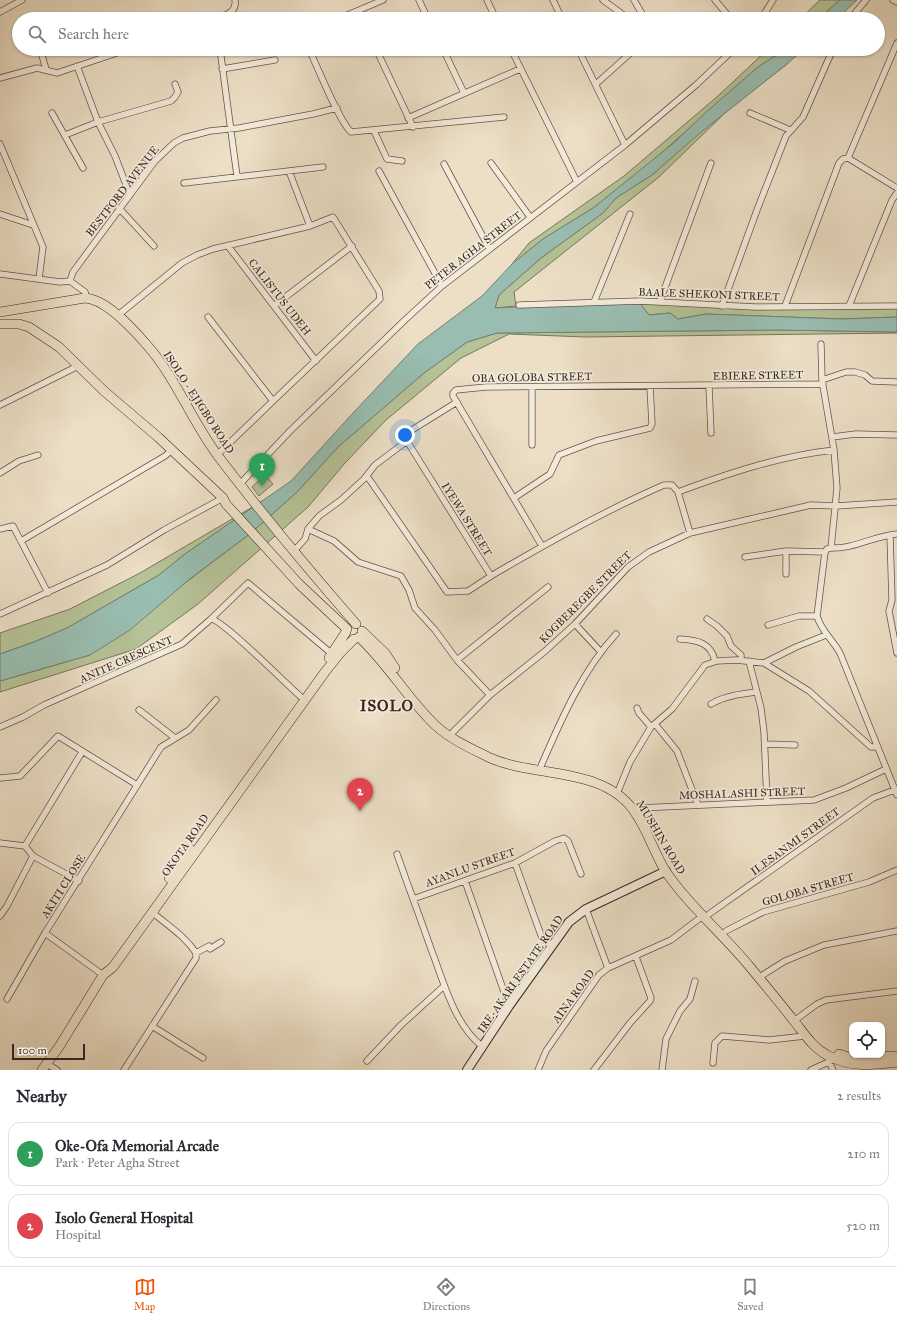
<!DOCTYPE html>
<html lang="en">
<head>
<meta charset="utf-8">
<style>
  body { margin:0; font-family:"IM FELL Great Primer",serif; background:#f2f2f3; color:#2b2b33 }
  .controls { position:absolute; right:12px; bottom:12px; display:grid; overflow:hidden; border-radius:8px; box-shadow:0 1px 3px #0004 }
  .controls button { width:36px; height:36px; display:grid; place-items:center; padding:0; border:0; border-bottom:1px solid #e1e1e2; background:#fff; color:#2b2b33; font:20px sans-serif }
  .scale { position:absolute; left:12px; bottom:10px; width:73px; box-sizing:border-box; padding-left:4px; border:2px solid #352922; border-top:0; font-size:11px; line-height:14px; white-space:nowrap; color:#352922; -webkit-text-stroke:3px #f3eada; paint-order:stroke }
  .you { position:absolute; left:405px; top:435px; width:14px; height:14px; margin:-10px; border:3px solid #fff; border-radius:50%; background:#1a73e8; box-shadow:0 0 0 6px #1a73e833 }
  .badge { display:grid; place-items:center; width:26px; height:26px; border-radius:50%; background:#ea580c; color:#fff; font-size:13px; font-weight:700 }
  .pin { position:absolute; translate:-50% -33px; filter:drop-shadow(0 1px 2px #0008) }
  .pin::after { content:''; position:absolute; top:21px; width:14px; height:12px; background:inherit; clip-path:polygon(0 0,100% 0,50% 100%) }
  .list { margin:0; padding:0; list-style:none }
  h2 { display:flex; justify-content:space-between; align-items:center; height:52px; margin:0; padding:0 16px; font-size:17px }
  h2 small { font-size:13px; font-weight:400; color:#7c7c81 }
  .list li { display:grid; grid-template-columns:26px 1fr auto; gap:12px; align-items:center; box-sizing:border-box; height:64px; margin:0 8px 8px; padding:0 8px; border:1px solid #e1e1e2; border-radius:12px }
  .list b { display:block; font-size:15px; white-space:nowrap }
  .list p { margin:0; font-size:13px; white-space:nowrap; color:#7c7c81 }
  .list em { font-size:13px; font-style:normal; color:#7c7c81 }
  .icon { flex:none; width:22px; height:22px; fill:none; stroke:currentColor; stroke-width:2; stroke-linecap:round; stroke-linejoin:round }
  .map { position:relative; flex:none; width:897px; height:1070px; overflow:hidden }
  .search { position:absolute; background:#fff; box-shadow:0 1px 3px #0004; left:12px; right:12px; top:12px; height:44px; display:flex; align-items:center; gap:10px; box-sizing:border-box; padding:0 14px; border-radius:22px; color:#7c7c81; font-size:15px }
  .sheet { height:196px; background:#fff }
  nav { display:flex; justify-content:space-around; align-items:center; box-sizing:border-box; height:56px; border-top:1px solid #e1e1e2; background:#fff; font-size:11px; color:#7c7c81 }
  nav a { display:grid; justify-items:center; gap:2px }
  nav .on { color:#ea580c }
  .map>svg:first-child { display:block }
  .green { fill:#b6c297; stroke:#76765c }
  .water { fill:#99bdb0; stroke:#718277 }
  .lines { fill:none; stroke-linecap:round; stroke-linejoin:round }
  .street-casing { stroke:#63564b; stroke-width:7 }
  .secondary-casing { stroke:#352922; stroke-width:10 }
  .primary-casing { stroke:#352922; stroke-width:10 }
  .street { stroke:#f3eada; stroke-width:5.5 }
  .secondary { stroke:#f3eada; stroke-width:8 }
  .primary { stroke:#ecdfc6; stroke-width:9 }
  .labels { text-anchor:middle; stroke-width:3.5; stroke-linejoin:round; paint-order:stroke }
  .street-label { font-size:11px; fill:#352922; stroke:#f3eada }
  .district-label { font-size:15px; font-weight:bold; letter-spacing:1px; fill:#352922; stroke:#f3eada }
</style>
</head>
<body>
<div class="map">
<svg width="897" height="1070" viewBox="0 0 897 1070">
  <rect width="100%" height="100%" fill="#ecdfc6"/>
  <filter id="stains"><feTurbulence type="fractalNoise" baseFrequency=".005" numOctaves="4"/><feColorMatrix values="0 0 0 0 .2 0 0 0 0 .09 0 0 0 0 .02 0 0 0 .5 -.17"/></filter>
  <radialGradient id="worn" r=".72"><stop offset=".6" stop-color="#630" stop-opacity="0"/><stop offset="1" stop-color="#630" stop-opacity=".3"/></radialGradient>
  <path class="green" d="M820,0H840L818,19H800Z
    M768,49H786L758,67L649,164L593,208L543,239L512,264L529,243L624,176L718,96Z
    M787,64L728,110L659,177L514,292L516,306L495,308L499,295L541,258L603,213L616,198L652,175L732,103Z
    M638,301L846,307L897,306V317L842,319L706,314L678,319L670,313L649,315Z
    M779,330L897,332V333L585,337L509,334L461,358L386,420L345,463L308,507L198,604L136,649L0,692V681L90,655L251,533L297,492L338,447L424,373L467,342L497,333Z
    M265,475L273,484L259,496L252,487Z
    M261,502L185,554L159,575L67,628L34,642L0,654V633L70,609L140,573Z"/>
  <path class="water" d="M840,0H857L837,19H818Z
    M786,49H804L787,64L700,133L652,175L616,198L603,213L541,258L499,295L495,308L638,301L649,315L670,313L678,319L706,314L842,319L897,317V332L779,330L497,333L467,342L424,373L338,447L297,492L251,533L191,578L130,630L90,655L0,681V654L34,642L67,628L159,575L185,554L291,481L353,413L418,344L482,296L512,264L543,239L593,208L675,142L706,112L758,67Z"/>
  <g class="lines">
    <defs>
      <path id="street" d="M419,0L428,19
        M487,0L496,19
        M553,0L562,19
        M603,0L629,19
        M634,0L645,19
        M715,0L731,19
        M893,0L897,2
        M358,11L362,19
        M0,12L22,0
        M217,19C227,14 237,12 235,0
        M338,19L383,0
        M761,19L773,0
        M850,19L866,0
        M40,49L46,69
        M220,49L237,176
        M309,49C317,66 339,121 351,132L504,117
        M376,49L413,127
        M443,49L464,93
        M511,49L577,182
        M578,49L625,145
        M77,66L98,122L115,156L130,195
        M222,69L275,60
        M0,78L37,68L57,73L129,49
        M596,84L635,49
        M52,113L83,168
        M750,113L790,130
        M408,118L520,69
        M374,131L387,159L402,161
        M65,135L98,122L171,101L175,97L178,92L175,84
        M0,144L43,247L39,279
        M848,158L897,43
        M491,163L530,217
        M444,164L489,248
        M289,171L310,226
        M379,171L442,286
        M184,183L323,167
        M119,208L154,246
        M0,214L33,225
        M228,246L316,361
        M0,274L60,282L70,281
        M87,298L85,292L70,281L73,272L155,161L174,143L183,138L210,131L239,128L313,114L337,108
        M660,301L711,163
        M594,302L630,214
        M275,305L352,246
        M519,305L640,301L755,307L897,306
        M722,306L757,210L786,136L803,117L833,49
        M785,306L839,163L843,159L848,158L897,188
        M849,306L892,200L897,193
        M117,316L182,263L197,255L213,249L310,226L333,217L379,291L380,299L273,401
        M208,317L273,401L217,455
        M821,344L822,380L834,450L837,488L831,548L827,549L825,552L817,616C821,631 833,640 840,653L897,795
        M822,380L846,372H855L865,375L872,381L897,382
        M709,386L711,433
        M0,405L78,366
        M832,437L856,434L897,435
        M407,441L405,438L407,433L457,402
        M532,445V387
        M0,473L19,461L38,455
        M367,476L447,592L468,591L491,576
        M240,484L290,431L406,319L442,286L625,145L696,85L734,49
        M678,492L690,533
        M514,498L550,474L559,455L596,441L650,428L652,424L650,386
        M0,529L13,526L48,593
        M308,529L334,541L358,562L401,576L409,590L415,608L435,630L457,660L490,695
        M890,535L892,600L889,611L897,653
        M21,541L165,456L172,450
        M542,546L453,396V393L456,390L486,387L823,384
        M831,548C854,549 874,536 897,534
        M293,552L305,539L308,529L319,516L341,500L364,479L375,465L407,441L491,576C547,543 604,511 664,485H672L678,492C729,473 780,456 834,450
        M745,557L786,551L825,552
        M786,574V551
        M0,614L107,565L164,530L223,498
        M211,619L248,583L332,654
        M707,619L717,626L727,636L731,646L741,655V660
        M575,624L600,651
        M768,625L799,616H817
        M680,639C698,640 711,643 715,661
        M457,660L548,587
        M749,661L761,708L764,732L767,801
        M764,663L809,691L871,747H878
        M711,704C725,696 740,694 756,692
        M637,708L639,713L651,727
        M139,710L175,738
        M655,724L677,751L698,805
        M0,727L23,717L44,705L182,644L211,619C222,619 288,686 301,697
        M453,732L490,695L544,652L575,624L628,567L649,552L690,533L811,505L836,506L897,502
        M765,744L795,745
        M541,766C561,720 582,671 616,634
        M0,778L20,776L58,736L137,785
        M619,789L630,762L651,727L672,709L705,665L717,661L736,660L764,663L796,647L826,635
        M639,808L814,800L846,788L886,769
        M0,843L25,846L33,856L79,881
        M25,846L82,752
        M397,854C408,886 420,917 431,949C444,982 454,1025 483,1047
        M515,863L542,938L551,945
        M465,881L509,1006
        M413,899L515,863L555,841L564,838L568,841L581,874
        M586,909L608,968
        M709,914L873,798L897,789
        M0,916L7,906L33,856
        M726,931L763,912L869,882L897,870
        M45,933L103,975
        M196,953L209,946L210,949L221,942
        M758,978L785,961L824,945L897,931
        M7,999L45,933L161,747L189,730L216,700
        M798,1018L817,1004L826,1000L897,991
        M152,1026L203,1058
        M367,1061L401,1025L444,986
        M829,1061L833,1070
        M46,1063L57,1070
        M713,1063L715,1043L722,1036L769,1040L805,1036
        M124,1070L196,958V953C185,936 167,925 152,912
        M538,1070L546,1051L599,975L608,968L671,940L704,915
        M594,1070L630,1023L650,1001L651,998L636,957
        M662,1070L666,1039L680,1011L690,999L695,981
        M811,1070L835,1059"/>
      <path id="secondary" d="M467,1070L509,1006L569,922L586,909L666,871"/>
      <path id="primary" d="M0,312L85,298C106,299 132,328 146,344C177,379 191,420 218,456C262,514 308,569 356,624
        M0,324H19L29,327L59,347L104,391L158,437L223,498L226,504L299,584L347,629
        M362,631L385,653L395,668
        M359,637C388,664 407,698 435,725C450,739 470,748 488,757C533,778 603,766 634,811C648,830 654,853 666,872C689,906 724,935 750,967C765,985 780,1003 794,1021C804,1033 812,1047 827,1055C850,1068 872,1065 897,1062
        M329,658L346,632
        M169,878L190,849
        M839,1054L848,1057L897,1056
        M42,1070L59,1047L103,975L113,967L325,672L341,652L354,639"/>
    </defs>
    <use href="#street" class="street-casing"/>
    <use href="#secondary" class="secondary-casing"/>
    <use href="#primary" class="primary-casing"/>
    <use href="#street" class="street"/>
    <use href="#secondary" class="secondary"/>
    <use href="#primary" class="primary"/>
  </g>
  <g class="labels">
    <g class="street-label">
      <text transform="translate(122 191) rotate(-52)" y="4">BESTFORD AVENUE</text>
      <text transform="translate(473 250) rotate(-38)" y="4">PETER AGHA STREET</text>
      <text transform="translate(709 294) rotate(2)" y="4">BAALE SHEKONI STREET</text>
      <text transform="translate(280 297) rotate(52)" y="4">CALISTUS UDEH</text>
      <text transform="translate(758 375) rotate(-1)" y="4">EBIERE STREET</text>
      <text transform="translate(532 377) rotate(-1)" y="4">OBA GOLOBA STREET</text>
      <text transform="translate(199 402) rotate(57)" y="4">ISOLO - EJIGBO ROAD</text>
      <text transform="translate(467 519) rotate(58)" y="4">IYEWA STREET</text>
      <text transform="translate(585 597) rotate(-45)" y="4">KOGBEREGBE STREET</text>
      <text transform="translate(126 659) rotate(-24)" y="4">ANITE CRESCENT</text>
      <text transform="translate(742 793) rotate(-2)" y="4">MOSHALASHI STREET</text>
      <text transform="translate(661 837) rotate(59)" y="4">MUSHIN ROAD</text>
      <text transform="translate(795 841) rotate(-36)" y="4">ILESANMI STREET</text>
      <text transform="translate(185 845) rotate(-55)" y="4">OKOTA ROAD</text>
      <text transform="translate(470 867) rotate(-20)" y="4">AYANLU STREET</text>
      <text transform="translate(63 886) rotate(-58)" y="4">AKITI CLOSE</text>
      <text transform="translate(808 889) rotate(-16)" y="4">GOLOBA STREET</text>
      <text transform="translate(520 974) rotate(-55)" y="4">IRE-AKARI ESTATE ROAD</text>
      <text transform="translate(573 996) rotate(-54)" y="4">AINA ROAD</text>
    </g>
    <g class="district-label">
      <text x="387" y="711">ISOLO</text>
    </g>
  </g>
  <rect width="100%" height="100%" filter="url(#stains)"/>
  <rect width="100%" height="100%" fill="url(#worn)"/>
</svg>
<div class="controls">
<button><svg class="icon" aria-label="locate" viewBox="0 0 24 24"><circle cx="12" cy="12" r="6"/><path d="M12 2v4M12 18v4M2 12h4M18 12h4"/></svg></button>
</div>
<div class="scale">100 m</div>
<div class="you"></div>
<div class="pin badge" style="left:262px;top:486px;background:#2e9e5b">1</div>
<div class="pin badge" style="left:360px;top:811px;background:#e0444e">2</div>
<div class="search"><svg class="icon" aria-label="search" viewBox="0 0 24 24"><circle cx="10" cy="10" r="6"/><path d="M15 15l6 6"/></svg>Search here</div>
</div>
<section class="sheet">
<h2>Nearby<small>2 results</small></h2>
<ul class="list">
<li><span class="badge" style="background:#2e9e5b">1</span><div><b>Oke-Ofa Memorial Arcade</b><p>Park · Peter Agha Street</p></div><em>210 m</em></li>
<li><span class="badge" style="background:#e0444e">2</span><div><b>Isolo General Hospital</b><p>Hospital</p></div><em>520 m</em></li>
</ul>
</section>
<nav>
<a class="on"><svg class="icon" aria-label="map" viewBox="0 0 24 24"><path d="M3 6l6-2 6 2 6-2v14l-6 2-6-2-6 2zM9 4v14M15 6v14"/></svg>Map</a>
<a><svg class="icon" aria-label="directions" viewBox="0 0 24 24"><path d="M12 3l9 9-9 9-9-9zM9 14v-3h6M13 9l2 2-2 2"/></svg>Directions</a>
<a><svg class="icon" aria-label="saved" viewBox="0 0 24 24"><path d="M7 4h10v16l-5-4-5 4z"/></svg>Saved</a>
</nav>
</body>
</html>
